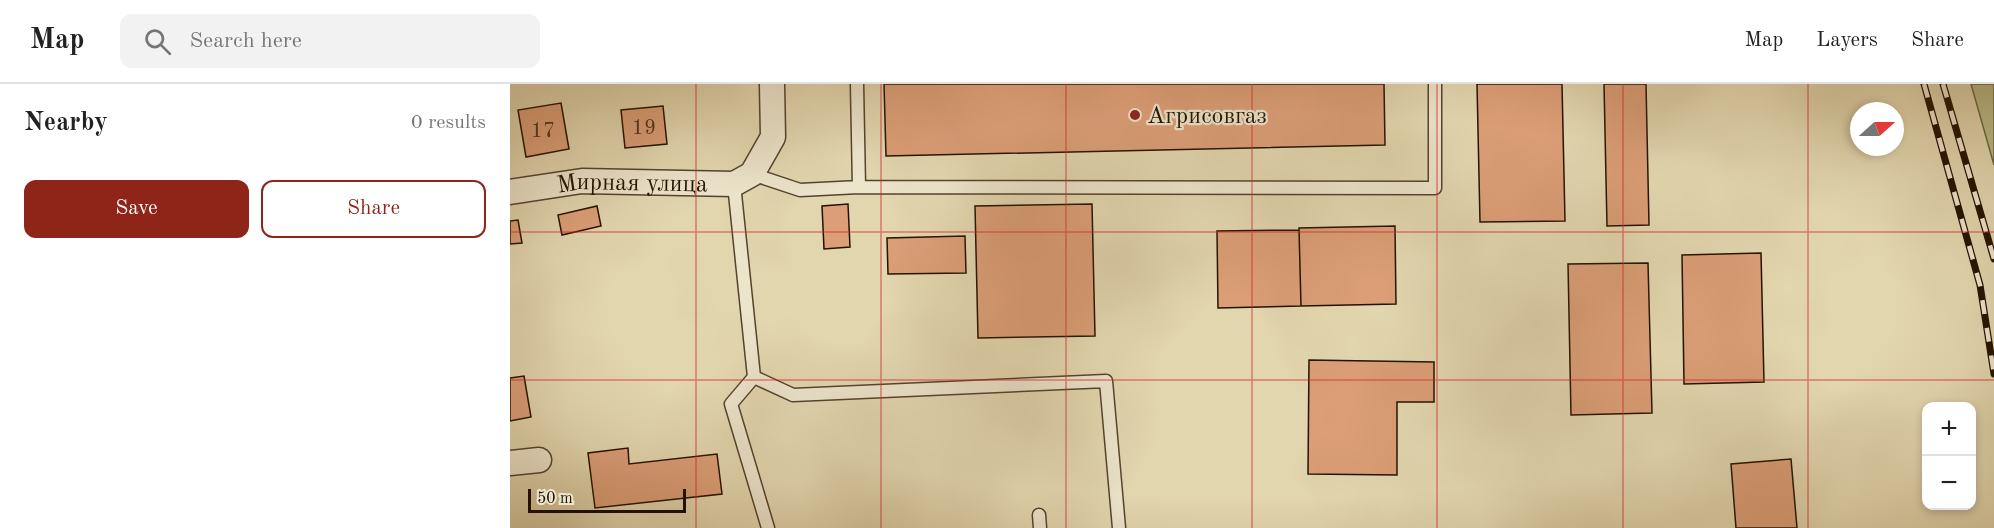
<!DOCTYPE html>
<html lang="en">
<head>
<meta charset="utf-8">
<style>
  body { margin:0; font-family:"Old Standard TT",serif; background:#f2f2f2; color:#222 }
  .controls { position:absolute; right:18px; bottom:18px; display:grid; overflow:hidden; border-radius:12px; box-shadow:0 3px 9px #0003 }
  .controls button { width:54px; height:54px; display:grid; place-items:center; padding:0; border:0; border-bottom:2px solid #e0e0e0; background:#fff; color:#222; font:30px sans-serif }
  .compass { position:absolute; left:1340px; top:18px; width:54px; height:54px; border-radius:50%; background:#fff; box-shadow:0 3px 9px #0003; rotate:69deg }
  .scale { position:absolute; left:18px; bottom:15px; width:158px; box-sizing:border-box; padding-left:6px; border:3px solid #241200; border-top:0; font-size:16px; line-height:21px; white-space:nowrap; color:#241200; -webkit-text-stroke:4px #ece4cb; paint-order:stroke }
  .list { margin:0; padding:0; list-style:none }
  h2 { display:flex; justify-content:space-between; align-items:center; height:78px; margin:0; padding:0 24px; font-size:26px }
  h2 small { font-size:20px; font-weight:400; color:#767676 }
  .actions { display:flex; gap:12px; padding:18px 24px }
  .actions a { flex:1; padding:14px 0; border:2px solid #8f2418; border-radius:12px; text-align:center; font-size:21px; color:#8f2418 }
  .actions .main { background:#8f2418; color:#fff }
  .icon { flex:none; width:33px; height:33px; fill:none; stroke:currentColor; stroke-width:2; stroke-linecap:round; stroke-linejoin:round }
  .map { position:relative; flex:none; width:1484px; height:444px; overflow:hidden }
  header { display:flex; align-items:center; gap:36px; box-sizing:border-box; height:84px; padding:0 30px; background:#fff; border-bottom:2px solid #e0e0e0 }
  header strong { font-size:28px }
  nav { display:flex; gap:33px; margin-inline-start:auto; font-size:21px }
  .search { width:420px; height:54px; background:#f2f2f2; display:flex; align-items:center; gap:15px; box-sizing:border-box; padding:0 21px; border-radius:12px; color:#767676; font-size:22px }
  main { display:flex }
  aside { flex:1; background:#fff }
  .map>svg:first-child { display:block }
  .green { fill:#b8bc87; stroke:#6e6744; stroke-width:1.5 }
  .building { fill:#db9e77; stroke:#241200; stroke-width:1.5 }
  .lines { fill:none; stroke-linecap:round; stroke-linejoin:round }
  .service-casing { stroke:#54432c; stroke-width:15 }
  .minor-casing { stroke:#54432c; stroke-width:27 }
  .service { stroke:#ece4cb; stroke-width:12 }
  .minor { stroke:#ece4cb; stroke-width:24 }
  .rail-casing { stroke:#241200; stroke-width:7 }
  .rail { stroke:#ece4cb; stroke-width:4.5; stroke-dasharray:14; stroke-linecap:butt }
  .grid { fill:none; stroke:#d62828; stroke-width:1.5; stroke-opacity:0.55 }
  .poi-dot { fill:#8f2418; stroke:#ece4cb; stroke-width:2 }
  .labels { text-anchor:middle; stroke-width:4.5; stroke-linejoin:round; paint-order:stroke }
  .number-label { font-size:21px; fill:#52351e }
  .poi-label { font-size:24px; fill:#241200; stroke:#ece4cb; text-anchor:start }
  .street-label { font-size:24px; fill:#241200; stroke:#ece4cb }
</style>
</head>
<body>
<header>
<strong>Map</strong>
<div class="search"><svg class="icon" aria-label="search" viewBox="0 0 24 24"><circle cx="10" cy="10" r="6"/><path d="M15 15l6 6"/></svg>Search here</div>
<nav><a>Map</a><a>Layers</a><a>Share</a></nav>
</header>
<main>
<aside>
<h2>Nearby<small>0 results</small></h2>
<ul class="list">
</ul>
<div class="actions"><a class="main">Save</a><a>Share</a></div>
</aside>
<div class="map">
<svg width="1484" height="444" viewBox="0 0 1484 444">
  <rect width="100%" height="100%" fill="#e2d6af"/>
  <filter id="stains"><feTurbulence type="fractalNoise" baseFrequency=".00333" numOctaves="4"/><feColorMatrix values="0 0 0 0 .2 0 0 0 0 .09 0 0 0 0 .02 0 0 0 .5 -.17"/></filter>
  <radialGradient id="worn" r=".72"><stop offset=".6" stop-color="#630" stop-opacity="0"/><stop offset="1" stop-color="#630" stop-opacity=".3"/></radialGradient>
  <path class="green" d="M1461,0H1484V81Z"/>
  <path class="building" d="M374,0H874L875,61L376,72Z
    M967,0H1052L1055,137L970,138Z
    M1094,0H1136L1139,141L1097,142Z
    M51,19L59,65L16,73L8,26Z
    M153,22L157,60L115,64L111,26Z
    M338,120L340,163L314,165L312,122Z
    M582,120L585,252L468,254L465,122Z
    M87,122L91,142L52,151L48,131Z
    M8,136L12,159L0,160V137Z
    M885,142L886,220L791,222L789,144Z
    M789,146L791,222L708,224L707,147Z
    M455,152L456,189L378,190L377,154Z
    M1251,169L1254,298L1174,300L1172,171Z
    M1138,179L1142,329L1061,331L1058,180Z
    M799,276L924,278V318H887V391L798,390Z
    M14,292L21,333L0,337V294Z
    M118,364L119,380L207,370L212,410L85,424L78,369Z
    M1281,375L1287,444H1226L1221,380Z"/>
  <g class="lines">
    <defs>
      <path id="service" d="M347,0L349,103
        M242,90L290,106L349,103L925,104V0
        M224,100L244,293L283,311L596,297L609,444
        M244,293L221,320L258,444
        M529,431L530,444"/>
      <g id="minor">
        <path id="s1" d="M0,108L72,97L224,100L242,90L263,53L262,0"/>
        <path d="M0,379L29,376"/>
      </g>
    </defs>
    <use href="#service" class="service-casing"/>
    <use href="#minor" class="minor-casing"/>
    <use href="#service" class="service"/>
    <use href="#minor" class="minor"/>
    <defs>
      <path id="rail" d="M1414,0L1470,201L1484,290
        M1433,0L1484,175"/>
    </defs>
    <use href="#rail" class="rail-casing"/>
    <use href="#rail" class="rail"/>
  </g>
  <path class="grid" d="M186,0V444M371,0V444M556,0V444M742,0V444M927,0V444M1113,0V444M1298,0V444M0,148H1484M0,296H1484"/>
  <circle class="poi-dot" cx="625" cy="31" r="6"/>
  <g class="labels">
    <g class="number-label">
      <text x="134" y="50">19</text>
      <text x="33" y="53">17</text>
    </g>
    <g class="poi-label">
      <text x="637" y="39">Агрисовгаз</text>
    </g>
    <g class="street-label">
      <text dy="8" stroke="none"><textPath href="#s1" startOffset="123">Мирная улица</textPath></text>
    </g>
  </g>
  <rect width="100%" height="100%" filter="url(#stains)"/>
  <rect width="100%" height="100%" fill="url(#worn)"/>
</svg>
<div class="controls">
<button>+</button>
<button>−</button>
</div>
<svg class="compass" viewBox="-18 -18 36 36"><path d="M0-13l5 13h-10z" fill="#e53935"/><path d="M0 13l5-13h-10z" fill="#767676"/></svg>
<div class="scale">50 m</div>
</div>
</main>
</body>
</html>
